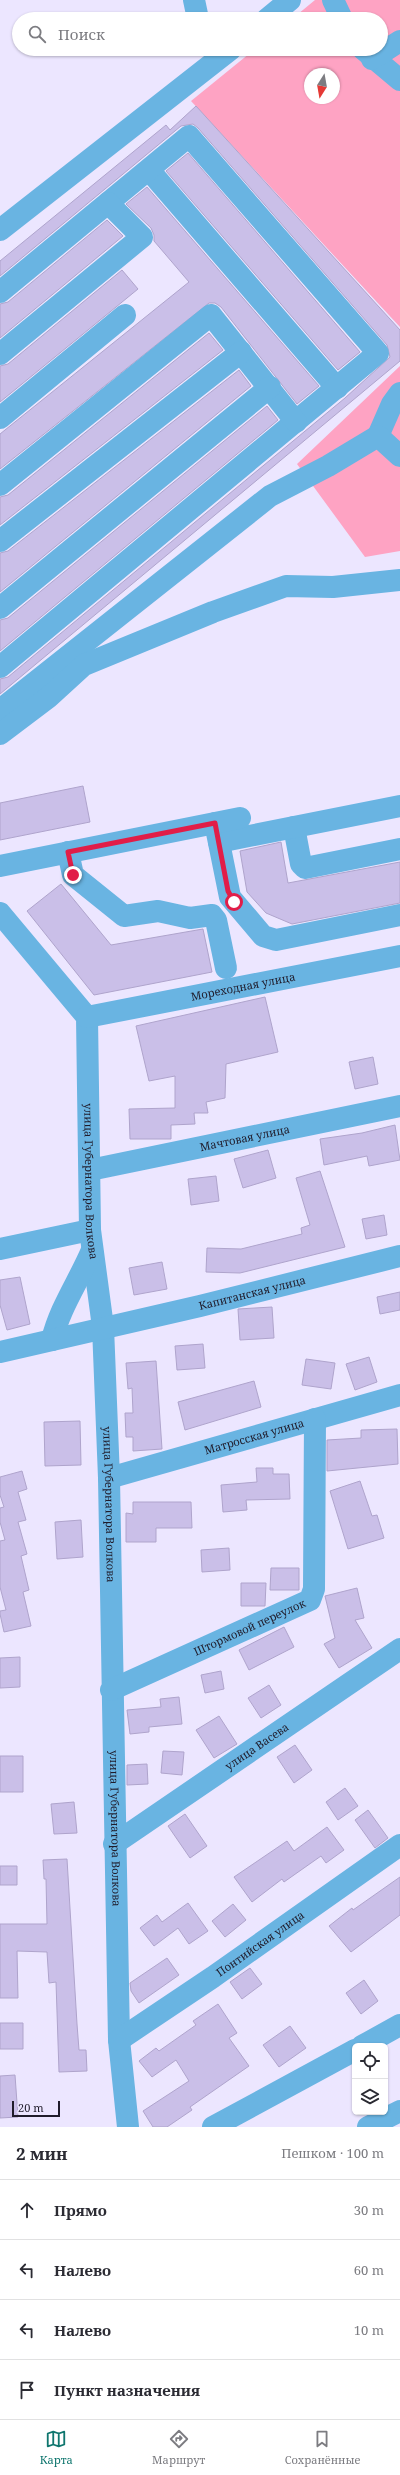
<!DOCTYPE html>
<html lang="ru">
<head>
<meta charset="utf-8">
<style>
  body { margin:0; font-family:"Noto Serif",serif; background:#f7f7f7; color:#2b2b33 }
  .controls { position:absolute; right:12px; bottom:12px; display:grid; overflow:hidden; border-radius:6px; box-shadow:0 1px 3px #0004 }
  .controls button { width:36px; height:36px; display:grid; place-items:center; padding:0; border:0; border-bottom:1px solid #e1e1e2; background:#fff; color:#2b2b33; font:20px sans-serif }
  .compass { position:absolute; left:304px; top:68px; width:36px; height:36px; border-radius:50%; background:#fff; box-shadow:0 1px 3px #0004; rotate:191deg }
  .scale { position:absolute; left:12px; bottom:10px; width:48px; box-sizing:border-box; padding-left:4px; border:2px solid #201c2b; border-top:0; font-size:11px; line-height:14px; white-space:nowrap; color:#201c2b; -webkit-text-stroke:3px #ece6ff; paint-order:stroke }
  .stop { position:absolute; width:12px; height:12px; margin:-9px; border:3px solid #e11d48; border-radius:50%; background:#fff }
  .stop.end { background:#e11d48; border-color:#fff; box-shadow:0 1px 4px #0008 }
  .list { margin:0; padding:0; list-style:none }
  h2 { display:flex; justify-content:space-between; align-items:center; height:52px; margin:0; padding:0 16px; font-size:17px }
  h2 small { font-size:13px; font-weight:400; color:#7c7c81 }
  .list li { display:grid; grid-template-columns:26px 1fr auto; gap:12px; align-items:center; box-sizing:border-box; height:60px; padding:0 16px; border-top:1px solid #e1e1e2 }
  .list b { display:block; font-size:15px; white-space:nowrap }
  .list em { font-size:13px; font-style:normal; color:#7c7c81 }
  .icon { flex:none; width:22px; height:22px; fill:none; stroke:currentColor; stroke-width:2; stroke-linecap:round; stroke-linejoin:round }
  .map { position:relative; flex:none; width:400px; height:2127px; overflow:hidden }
  .search { position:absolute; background:#fff; box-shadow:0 1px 3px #0004; left:12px; right:12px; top:12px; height:44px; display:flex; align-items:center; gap:10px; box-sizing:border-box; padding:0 14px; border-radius:22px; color:#7c7c81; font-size:15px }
  .sheet { height:292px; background:#fff }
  nav { display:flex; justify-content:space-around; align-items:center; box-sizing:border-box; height:56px; border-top:1px solid #e1e1e2; background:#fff; font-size:11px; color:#7c7c81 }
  nav a { display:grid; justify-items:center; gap:2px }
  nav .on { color:#0f766e }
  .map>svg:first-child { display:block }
  .green { fill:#fea3c3; fill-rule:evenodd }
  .building { fill:#cabfe8; stroke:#afa4cc }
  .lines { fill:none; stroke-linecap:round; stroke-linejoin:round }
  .minor { stroke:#69b4e2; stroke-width:22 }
  .route { stroke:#e11d48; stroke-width:5 }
  .labels { text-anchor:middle; stroke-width:3; stroke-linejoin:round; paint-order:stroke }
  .street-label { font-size:11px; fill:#201c2b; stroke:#ece6ff }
</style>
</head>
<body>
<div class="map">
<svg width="400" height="2127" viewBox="0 0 400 2127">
  <rect width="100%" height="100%" fill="#ece6ff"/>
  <path class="green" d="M315,0H400V327L191,101L255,49H381V19H292ZM310,74H334V98H310Z
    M400,366V551L365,557L297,464Z"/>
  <path class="building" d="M196,106L400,330V361L0,694V679L8,677L345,398L390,357L387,345L198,128L193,124L181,126L0,276V261L166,125L170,130Z
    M188,153L360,352L338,370L166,171Z
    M147,187L319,386L297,404L221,307L215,303H209L0,469V434L189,282L154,241V235L151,228L126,204Z
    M107,220L123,236L0,338V304L8,302Z
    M122,270L138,289L0,402V366L8,364Z
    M209,333L223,350L0,525V497L8,495Z
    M239,370L251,386L0,592V553L8,551Z
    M267,406L278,420L0,651V620L8,618Z
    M83,786L90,822L0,840V803Z
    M281,842L288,883L400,862V903L292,924L266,913L247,892L240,851Z
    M61,884L111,945L203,929L212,972L94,995L27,911Z
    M265,997L278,1052L226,1064L225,1098L206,1102L208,1113H194L195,1124L171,1125V1139H130L129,1109L175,1108V1076L149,1081L136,1026Z
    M373,1057L378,1084L355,1089L349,1062Z
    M395,1125L400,1160L369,1166L367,1156L324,1165L320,1139L362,1133Z
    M268,1150L276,1178L243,1188L234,1159Z
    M320,1171L345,1247L240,1273L206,1272L207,1248L241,1249L302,1234L301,1228L310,1225L296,1178Z
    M216,1176L219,1201L191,1205L188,1179Z
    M384,1215L387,1235L366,1239L362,1219Z
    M162,1262L167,1289L134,1295L129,1268Z
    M20,1277L30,1324L7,1330L0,1305V1280Z
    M400,1292V1310L380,1314L377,1297Z
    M272,1307L274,1338L240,1340L238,1309Z
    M203,1344L205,1368L177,1370L175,1346Z
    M369,1357L377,1382L355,1390L346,1364Z
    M306,1359L335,1363L331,1389L302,1385Z
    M156,1361L162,1449L133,1451V1437H126L125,1413H133L132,1388L128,1389L126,1363Z
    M254,1381L261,1407L185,1430L178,1402Z
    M80,1421L81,1465L45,1466L44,1422Z
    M397,1429L398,1464L327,1471V1440L361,1438V1430Z
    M256,1468H273V1474H289L290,1499L246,1500L247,1510L223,1512L221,1485L257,1482Z
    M22,1471L27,1489L18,1492L26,1520L18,1522L27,1554L21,1556L29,1590L23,1592L31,1626L4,1632L0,1614V1611L6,1610L0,1587V1541L5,1540L0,1522V1508L4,1507L0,1495V1477Z
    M360,1481L372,1516L377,1515L384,1538L348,1549L330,1491Z
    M133,1502H191L192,1528H156V1542H126V1513L133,1514Z
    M81,1520L83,1557L57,1559L55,1522Z
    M229,1548L230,1570L202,1572L201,1550Z
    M271,1568H299V1590H270Z
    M241,1583H266L265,1606H241Z
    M357,1588L364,1618L355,1620L372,1648L339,1668L324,1644L335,1638L325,1596Z
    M284,1627L294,1647L249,1670L239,1650Z
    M20,1657V1687L0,1688V1658Z
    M221,1671L224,1689L205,1693L201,1675Z
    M269,1685L281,1705L261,1718L248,1698Z
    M179,1697L182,1724L149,1727V1732L130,1734L127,1710L161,1707L160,1699Z
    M219,1716L237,1744L214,1758L196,1730Z
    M295,1745L312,1770L294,1783L277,1757Z
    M163,1751L184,1752L182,1775L161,1773Z
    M0,1756H23V1792H0Z
    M147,1764L148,1784L127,1785V1765Z
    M345,1788L358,1806L338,1820L326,1802Z
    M74,1802L77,1833L54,1834L51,1804Z
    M368,1810L388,1838L375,1848L355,1820Z
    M185,1814L207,1846L190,1858L168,1826Z
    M327,1827L344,1850L326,1863L321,1856L284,1882L282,1879L252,1902L234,1877L287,1841L294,1851Z
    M67,1859L77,2024L79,2050H86L87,2071L59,2072L56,1982L49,1983L47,1952L17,1951L18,1998H0V1924H47L46,1879H44L43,1860Z
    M0,1866H17V1885H0Z
    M400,1877V1915L351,1952L329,1926L352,1908L353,1910Z
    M188,1903L208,1931L189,1944L178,1928L154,1946L140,1928L157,1915L162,1922Z
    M233,1904L246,1920L225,1937L212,1921Z
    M167,1958L179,1975L139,2003L131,1991L130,1983Z
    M250,1968L262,1984L242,1999L230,1982Z
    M364,1980L378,2001L361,2014L346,1993Z
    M218,2004L237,2033L229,2038L249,2066L190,2107L192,2110L167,2127H153L143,2111L189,2081L176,2060L152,2077L139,2061L156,2048L159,2051L196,2025L193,2021Z
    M0,2023H23V2049H0Z
    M290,2026L306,2048L279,2067L263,2045Z
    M15,2075L18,2117L0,2118V2076Z"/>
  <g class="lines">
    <g class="minor">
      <path d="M194,0L198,19"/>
      <path d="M333,0L342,19"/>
      <path d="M267,19L290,0"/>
      <path d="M363,49L400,80"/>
      <path d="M372,59L400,41"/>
      <path d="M149,170L337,388"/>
      <path d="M0,230L231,49"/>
      <path d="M0,292L189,136L378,353L0,667"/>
      <path d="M0,354L142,237L108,203"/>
      <path d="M0,418L125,315"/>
      <path d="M378,436L392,404L400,393"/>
      <path d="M0,485L211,315L296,422"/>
      <path d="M0,541L241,352"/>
      <path d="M0,608L270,387"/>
      <path d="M0,710L270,496L328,466L378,436L400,456"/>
      <path d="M0,734L49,697L84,665L213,612L286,586L333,587L400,580"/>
      <path d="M215,823L230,897L263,936L276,940L400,915"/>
      <path d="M294,827L301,864L305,868L400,849"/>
      <path d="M219,842L400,806"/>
      <path d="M68,852L73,875L124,916L158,911L190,918L212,915L216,920L226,968"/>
      <path d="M0,866L240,818"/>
      <path id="s1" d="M0,913L87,1017L90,1230L103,1327L109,1478L119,2040L128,2127"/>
      <path id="s2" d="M87,1017L400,956"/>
      <path id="s3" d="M90,1170L400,1106"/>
      <path d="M0,1249L90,1230"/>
      <path d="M52,1340C60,1307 79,1281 92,1250"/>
      <path id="s4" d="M0,1352L200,1306L400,1256"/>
      <path id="s5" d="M109,1478L400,1395"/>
      <path id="s6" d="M111,1690L310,1600L314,1589L315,1419"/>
      <path id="s7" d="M114,1844L400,1649"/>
      <path id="s8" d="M119,2040L213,1977L400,1845"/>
      <path d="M362,2046L400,2025"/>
      <path d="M213,2127L355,2050"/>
      <path d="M368,2127L400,2111"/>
    </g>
  </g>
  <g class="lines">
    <path class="route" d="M73,875L68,852L215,823L228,891L234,902"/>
  </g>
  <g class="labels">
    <g class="street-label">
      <text dy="4" stroke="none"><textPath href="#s2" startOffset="159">Мореходная улица</textPath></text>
      <text dy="4" stroke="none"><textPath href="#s3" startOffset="158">Мачтовая улица</textPath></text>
      <text dy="4" stroke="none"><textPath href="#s1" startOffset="300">улица Губернатора Волкова</textPath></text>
      <text dy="4" stroke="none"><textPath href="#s4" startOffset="259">Капитанская улица</textPath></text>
      <text dy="4" stroke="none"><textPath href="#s5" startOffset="151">Матросская улица</textPath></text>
      <text dy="4" stroke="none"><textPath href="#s1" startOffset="624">улица Губернатора Волкова</textPath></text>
      <text dy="4" stroke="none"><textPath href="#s6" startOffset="152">Штормовой переулок</textPath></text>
      <text dy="4" stroke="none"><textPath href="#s7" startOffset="173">улица Васева</textPath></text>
      <text dy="4" stroke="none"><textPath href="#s1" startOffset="948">улица Губернатора Волкова</textPath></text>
      <text dy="4" stroke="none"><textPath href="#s8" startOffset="171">Понтийская улица</textPath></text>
    </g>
  </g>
</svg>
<div class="controls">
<button><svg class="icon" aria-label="locate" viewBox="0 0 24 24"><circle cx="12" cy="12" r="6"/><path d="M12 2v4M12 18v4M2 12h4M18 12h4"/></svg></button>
<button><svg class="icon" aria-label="layers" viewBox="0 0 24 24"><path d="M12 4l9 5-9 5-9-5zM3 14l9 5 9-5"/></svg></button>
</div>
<svg class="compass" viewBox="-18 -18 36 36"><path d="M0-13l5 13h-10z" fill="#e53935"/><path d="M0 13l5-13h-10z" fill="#7c7c81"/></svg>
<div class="scale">20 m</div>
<div class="stop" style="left:234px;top:902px"></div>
<div class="stop end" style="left:73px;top:875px"></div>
<div class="search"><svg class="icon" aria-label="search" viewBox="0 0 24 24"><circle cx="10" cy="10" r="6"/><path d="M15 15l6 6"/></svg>Поиск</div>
</div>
<section class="sheet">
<h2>2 мин<small>Пешком · 100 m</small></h2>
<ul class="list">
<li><svg class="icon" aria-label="ahead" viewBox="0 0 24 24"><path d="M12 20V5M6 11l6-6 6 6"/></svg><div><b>Прямо</b></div><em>30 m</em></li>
<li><svg class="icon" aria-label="left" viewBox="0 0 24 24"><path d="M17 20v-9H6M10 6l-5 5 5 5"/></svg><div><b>Налево</b></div><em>60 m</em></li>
<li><svg class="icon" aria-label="left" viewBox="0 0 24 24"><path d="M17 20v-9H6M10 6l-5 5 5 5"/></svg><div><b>Налево</b></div><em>10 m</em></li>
<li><svg class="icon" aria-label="arrive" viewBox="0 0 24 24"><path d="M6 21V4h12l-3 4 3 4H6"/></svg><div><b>Пункт назначения</b></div></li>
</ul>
</section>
<nav>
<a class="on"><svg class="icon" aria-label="map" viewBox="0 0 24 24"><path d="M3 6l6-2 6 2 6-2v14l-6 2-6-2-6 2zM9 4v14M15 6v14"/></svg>Карта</a>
<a><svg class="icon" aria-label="directions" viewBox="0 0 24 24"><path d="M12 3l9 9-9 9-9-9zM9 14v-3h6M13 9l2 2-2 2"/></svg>Маршрут</a>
<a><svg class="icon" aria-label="saved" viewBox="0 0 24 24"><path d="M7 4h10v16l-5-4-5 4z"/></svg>Сохранённые</a>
</nav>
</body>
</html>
